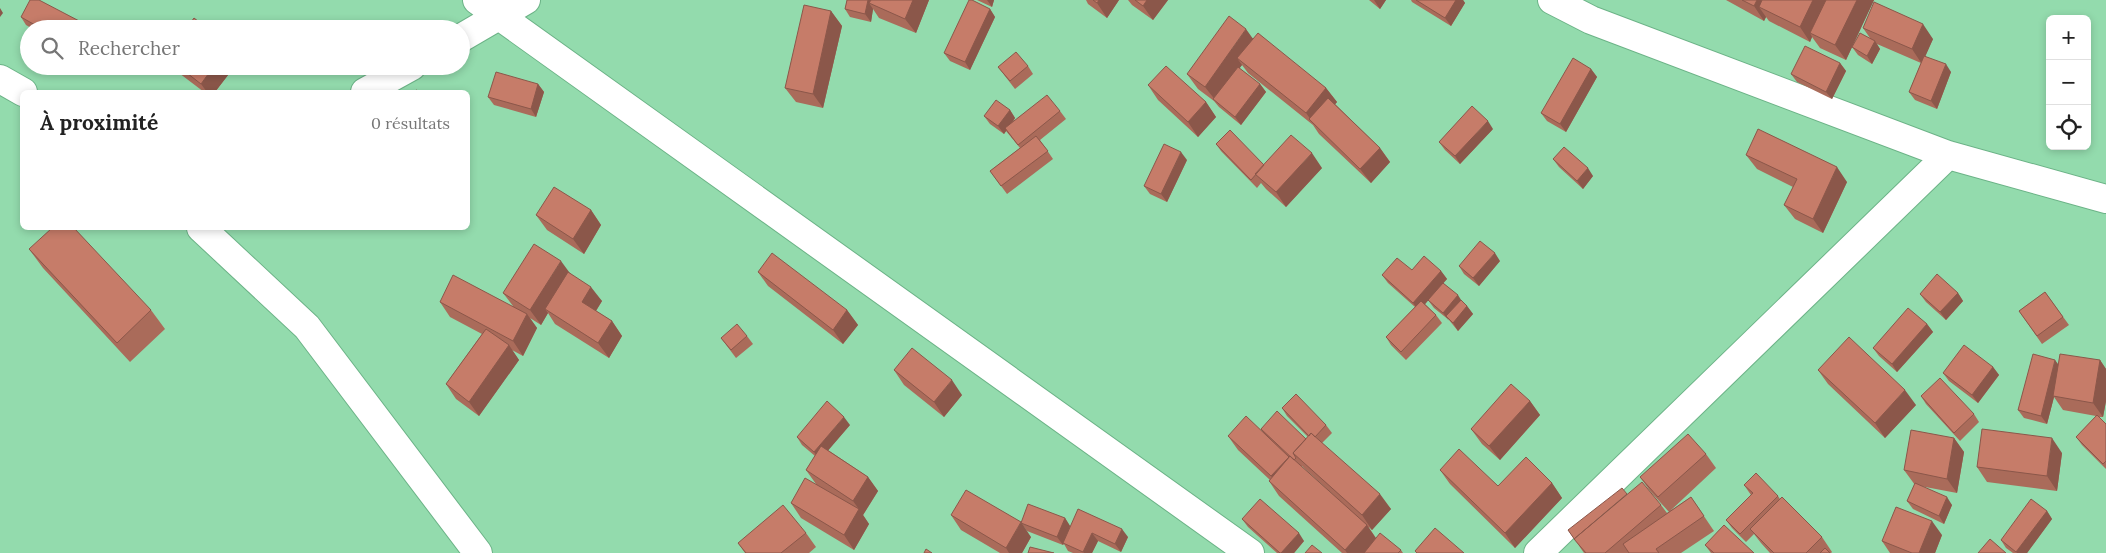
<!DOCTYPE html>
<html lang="fr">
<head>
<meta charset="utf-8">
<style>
  body { margin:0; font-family:Lora,serif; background:#f6f6f6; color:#222 }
  .controls { position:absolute; right:15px; top:15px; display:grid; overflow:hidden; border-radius:8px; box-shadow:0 2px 8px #0003 }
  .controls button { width:45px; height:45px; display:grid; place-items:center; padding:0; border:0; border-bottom:1px solid #e0e0e0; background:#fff; color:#222; font:25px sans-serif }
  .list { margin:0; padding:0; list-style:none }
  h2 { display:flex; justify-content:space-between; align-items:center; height:65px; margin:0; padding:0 20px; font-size:21px }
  h2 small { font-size:16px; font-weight:400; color:#767676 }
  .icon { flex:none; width:28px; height:28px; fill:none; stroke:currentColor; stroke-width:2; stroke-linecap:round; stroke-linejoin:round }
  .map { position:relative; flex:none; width:2106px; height:553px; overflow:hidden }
  .search { position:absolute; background:#fff; box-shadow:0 2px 8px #0003; left:20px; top:20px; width:450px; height:55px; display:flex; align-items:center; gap:12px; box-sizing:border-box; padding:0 18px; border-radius:28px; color:#767676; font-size:19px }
  .panel { position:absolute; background:#fff; box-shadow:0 2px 8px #0003; left:20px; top:90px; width:450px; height:140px; border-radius:8px }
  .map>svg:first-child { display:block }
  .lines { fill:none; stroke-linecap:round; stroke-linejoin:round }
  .minor-casing { stroke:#6cb387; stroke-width:30 }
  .tertiary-casing { stroke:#6cb387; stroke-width:30 }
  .minor { stroke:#fff; stroke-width:28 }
  .tertiary { stroke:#fff; stroke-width:28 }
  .wall { fill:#aa6b5a }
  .shaded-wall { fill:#8b574a }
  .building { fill:#c67c69; stroke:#8b574a }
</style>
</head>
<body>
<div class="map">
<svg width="2106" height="553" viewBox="0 0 2106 553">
  <rect width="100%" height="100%" fill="#93dbad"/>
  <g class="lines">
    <defs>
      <path id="minor" d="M477,0L1250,553
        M1552,0L1591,20L1948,155L2106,199
        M461,38L526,0
        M365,92L412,66
        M1538,553L1948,155"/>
      <path id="tertiary" d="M0,79L23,92
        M201,228L307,327L478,553"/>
    </defs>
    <use href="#minor" class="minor-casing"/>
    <use href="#tertiary" class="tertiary-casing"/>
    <use href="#minor" class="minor"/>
    <use href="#tertiary" class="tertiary"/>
  </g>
  <path class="wall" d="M847,0H929L916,33L879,18L873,9L871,22L850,17L845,9Z
    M977,0H994L992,7Z
    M1086,0H1119L1107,18L1088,4Z
    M1128,0H1168L1153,20L1132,5Z
    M1369,0H1386L1380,9Z
    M1411,0H1463L1465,3L1451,26L1412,2Z
    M1726,0H1874L1846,60L1820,48L1812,37L1810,42L1769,21L1766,17L1764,21Z
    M990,9L995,17L970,70L950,61L944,53Z
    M831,11L842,26L823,108L796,102L785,88Z
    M21,17L87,29H33L26,25Z
    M1863,28L1933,39L1925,56L1951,72L1937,109L1915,100L1909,92L1921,63L1877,44L1880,49L1872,64L1858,55L1852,47L1870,38Z
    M1253,38L1326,88L1337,102L1335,104L1380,148L1390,162L1371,183L1319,134L1313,125L1248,73L1242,65L1239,68L1260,84L1266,92L1241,125L1219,107L1214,101L1198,89L1187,74Z
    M1840,63L1846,71L1832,99L1797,82L1791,74Z
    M107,66H130L125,75Z
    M172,66H235L215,92H204L175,70Z
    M1028,66L1033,74L1015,89L998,67Z
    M1591,69L1597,77L1566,132L1547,121L1541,113Z
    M538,84L544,92L536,117L494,105L488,97Z
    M1148,85L1206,102L1216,117L1198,137L1158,100Z
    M1010,110L1015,118L1013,122L1060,111L1066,119L1040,140L1053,159L1007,194L990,171L1020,148L1006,131L1004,134L990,124L984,116Z
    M1493,129L1460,164L1445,150L1439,142Z
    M1216,144L1264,165L1322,168L1286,207L1266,189L1261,183L1257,188L1221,151Z
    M1746,155L1847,182L1823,233L1795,219L1784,205L1793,187L1757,169Z
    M1553,159L1593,176L1583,189L1559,167Z
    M1187,160L1167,202L1150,194L1144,186Z
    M591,210L601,225L584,254L547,230L536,215Z
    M29,249L151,310L165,329L130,362L43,268Z
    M1500,261L1479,286L1464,274L1459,266Z
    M1412,270L1441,271L1447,279L1443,283L1467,306L1473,314L1458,331L1449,320L1434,308L1428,300L1425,304L1436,315L1442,323L1406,360L1391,345L1386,337L1415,307L1388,283L1382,275Z
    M758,272L847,310L858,325L843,344L768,286Z
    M570,273L602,301L596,311L612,321L622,336L609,358L555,324L548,313L541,325L530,318L537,328L523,356L512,350L519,360L479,416L456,399L446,384L482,334L450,317L440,302L513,306L503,293Z
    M2045,292L2069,325L2042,344L2019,311Z
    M1958,293L1963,301L1946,320L1926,302L1920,294Z
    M1927,324L1933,332L1897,372L1879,356L1873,348Z
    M747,336L753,344L736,358L721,338Z
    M2100,360L2106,369V401L2103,417H2098L2106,424V469L2082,445L2076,437L2096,416L2063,410L2054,397L2047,424L2024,418L2018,410L2058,364Z
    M1993,367L1999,375L1978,403L1949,381L1943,373Z
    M894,370L962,395L944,417L904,385Z
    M1818,370L1916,405L1885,438L1828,384Z
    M1921,396L1974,414L1979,422L1960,441L1926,404Z
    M1530,401L1540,415L1500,460L1482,444L1471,429Z
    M1282,408L1326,425L1332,433L1322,443L1391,509L1372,530L1304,468L1302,466H1301L1367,525L1376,538L1401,550L1403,553H1342L1279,496L1269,481L1270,480L1238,450L1228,436L1264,434L1261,429L1306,439L1308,437L1287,416Z
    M850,425L828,450L868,477L878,491L863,515L869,524L854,550L801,518L791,503L816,484L806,470L815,456L802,445L797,437Z
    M1954,438L1964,452L1957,493L1920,486L1952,505L1944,524L1913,509L1907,501L1915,485L1904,470Z
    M2062,453L2057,491L1987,482L1977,467Z
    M1706,454L1716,468L1669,512L1650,491L1640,477Z
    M1440,470L1498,486L1552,483L1562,498L1515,548L1450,484Z
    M1744,485L1778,496L1780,499L1822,537L1832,552L1831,553H1770L1761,543L1754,534L1746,542L1732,528L1726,520L1751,495Z
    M1691,497L1714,531L1681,553H1584L1568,530L1661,505L1667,513Z
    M2047,511L2052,519L2027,553H2013L2006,548L2001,540Z
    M951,515L1031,537L1022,553H1000L961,530Z
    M1065,518L1070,526L1128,537L1121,552L1098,541L1092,553H1073L1068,551L1064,544L1063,545L1027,531L1021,523Z
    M1242,519L1304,541L1294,553H1277L1248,527Z
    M806,533L816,547L809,553H745L738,543Z
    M1942,535L1935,553H1890L1882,541Z
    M1705,545L1754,553H1711Z"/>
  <path class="shaded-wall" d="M868,0H875L869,3L873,9L871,22L865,14Z
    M913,0H929L916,33L905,19Z
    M987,0H994L992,7Z
    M1099,0H1119L1107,18L1097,3Z
    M1147,0H1168L1153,20L1143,6Z
    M1374,0H1386L1380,9Z
    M1456,0H1463L1465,3L1451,26L1445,18Z
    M1757,0H1775L1759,7L1766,17L1764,21L1754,6Z
    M1813,0H1830L1810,33L1812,37L1810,42L1800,27Z
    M1857,0H1874L1846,60L1835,45Z
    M0,8L3,13L0,17Z
    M990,9L995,17L970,70L965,62Z
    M831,11L842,26L823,108L813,94Z
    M83,23L87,29H80Z
    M1923,24L1933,39L1922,64L1912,49Z
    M1246,29L1256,43L1237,58L1242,65L1216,101L1205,87Z
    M1875,41L1880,49L1872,64L1867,56Z
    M1840,63L1846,71L1832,99L1826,92Z
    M1946,64L1951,72L1937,109L1931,101Z
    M120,66H130L125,75L119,68Z
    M214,66H235L215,92H207L201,84Z
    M1591,69L1597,77L1566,132L1560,124Z
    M538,84L544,92L536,117L531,109Z
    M1260,84L1266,92L1241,125L1235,117Z
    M1326,88L1337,102L1317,127L1314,124L1306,113Z
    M1206,102L1216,117L1198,137L1188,122Z
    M1010,110L1015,118L1004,134L998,126Z
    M1488,121L1493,129L1460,164L1455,156Z
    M1380,148L1390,162L1371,183L1360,169Z
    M1181,152L1187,160L1167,202L1161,194Z
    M1312,153L1322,168L1286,207L1276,192Z
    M1837,167L1847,182L1823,233L1813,219Z
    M1588,168L1593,176L1583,189L1577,181Z
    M591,210L601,225L584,254L573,239Z
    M1495,253L1500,261L1479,286L1473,278Z
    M561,261L572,276L545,309L548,313L541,325L530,310Z
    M1441,271L1447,279L1419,311L1413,303Z
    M591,287L602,301L592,317L582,302Z
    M1958,293L1963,301L1946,320L1940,312Z
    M1458,295L1463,303L1446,316L1449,321L1443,313Z
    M1467,306L1473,314L1458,331L1453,323Z
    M847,310L858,325L843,344L833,330Z
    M527,314L537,328L523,356L513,341Z
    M612,321L622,336L609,358L598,343Z
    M1927,324L1933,332L1897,372L1892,364Z
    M509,345L519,360L479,416L469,402Z
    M2055,360L2061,368L2053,396L2054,397L2047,424L2041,416Z
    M2100,360L2106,369V401L2103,417L2093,403Z
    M1993,367L1999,375L1978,403L1972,395Z
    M952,380L962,395L944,417L934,402Z
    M1905,390L1916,405L1885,438L1875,423Z
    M1530,401L1540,415L1500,460L1489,446Z
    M844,417L850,425L820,460L814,452Z
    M1954,438L1964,452L1957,493L1947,479Z
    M2052,438L2062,453L2057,491L2047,476Z
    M1289,457L1299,472L1281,491L1271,476Z
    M868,477L878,491L863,515L853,501Z
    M1552,483L1562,498L1515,548L1505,533Z
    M1380,494L1391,509L1372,530L1362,515Z
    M1947,497L1952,505L1944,524L1939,516Z
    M859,509L869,524L854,550L844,535Z
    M2047,511L2052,519L2027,553H2017L2016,552Z
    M1065,518L1070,526L1063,545L1057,537Z
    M1932,521L1942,535L1935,553H1919Z
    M1021,522L1031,537L1022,553H1009L1006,548Z
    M1367,525L1377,540L1365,553H1347L1345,550Z
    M1122,529L1128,537L1121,552L1115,544Z
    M1092,533L1098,541L1092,553H1084L1083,552Z
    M1299,533L1304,541L1294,553H1281Z"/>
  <path class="building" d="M30,0H39L83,23L80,29H42L21,17Z
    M847,0H868L865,14L845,9Z
    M871,0H913L905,19L869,3Z
    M969,0H972L990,9L965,62L944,53Z
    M1093,0H1099L1097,3Z
    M1135,0H1147L1143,6Z
    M1416,0H1456L1445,18Z
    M1742,0H1757L1754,6Z
    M1762,0H1813L1800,27L1759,7Z
    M1826,0H1857L1835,45L1810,33Z
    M1874,2L1923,24L1912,49L1863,28Z
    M804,5L831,11L813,94L785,88Z
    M1229,16L1246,29L1205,87L1187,74Z
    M194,18L208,29H186Z
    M1258,33L1326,88L1306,113L1237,58Z
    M1860,33L1875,41L1867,56L1852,47Z
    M1805,46L1840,63L1826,92L1791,74Z
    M1016,52L1028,66L1010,81L998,67Z
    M1924,56L1946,64L1931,101L1909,92Z
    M1573,58L1591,69L1560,124L1541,113Z
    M178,66H214L201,84Z
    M1166,66L1206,102L1188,122L1148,85Z
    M1238,67L1260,84L1235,117L1213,99Z
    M496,72L538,84L531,109L488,97Z
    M416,90L422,92H415Z
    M1047,95L1060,111L1018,145L1005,128Z
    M1328,98L1380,148L1360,169L1309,119Z
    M996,100L1010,110L998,126L984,116Z
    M1472,106L1488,121L1455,156L1439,142Z
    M1758,129L1837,167L1813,219L1784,205L1797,179L1746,155Z
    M1230,130L1264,165L1251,180L1216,144Z
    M1291,135L1312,153L1276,192L1255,174Z
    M1036,136L1048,151L1001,186L990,171Z
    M1164,144L1181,152L1161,194L1144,186Z
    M1564,147L1588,168L1577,181L1553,159Z
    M554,187L591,210L573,239L536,215Z
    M52,228H74L151,310L117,343L29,249Z
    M1480,241L1495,253L1473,278L1459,266Z
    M534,244L561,261L530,310L503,293Z
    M772,253L847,310L833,330L758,272Z
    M1424,256L1441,271L1413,303L1382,275L1397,258L1412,270Z
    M568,272L591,287L582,302L612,321L598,343L545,309Z
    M1937,274L1958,293L1940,312L1920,294Z
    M453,275L527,314L513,341L440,302Z
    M1443,283L1458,295L1443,313L1428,300Z
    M2045,292L2063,317L2037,336L2019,311Z
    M1461,300L1467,306L1453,323L1446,316Z
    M1421,301L1436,315L1401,352L1386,337Z
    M1908,308L1927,324L1892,364L1873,348Z
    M737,324L747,336L731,350L721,338Z
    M486,329L509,345L469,402L446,384Z
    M1849,337L1905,390L1875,423L1818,370Z
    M1964,345L1993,367L1972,395L1943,373Z
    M912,348L952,380L934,402L894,370Z
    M2033,354L2055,360L2041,416L2018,410Z
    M2060,354L2100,360L2093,403L2053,396Z
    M1940,378L1974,414L1954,433L1921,396Z
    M1511,384L1530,401L1489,446L1471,429Z
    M1296,394L1326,425L1315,437L1311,433L1309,436L1282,408Z
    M827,401L844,417L814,452L797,437Z
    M1277,411L1306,439L1293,453L1296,458L1294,460L1261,429Z
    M2097,415L2106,424V461L2103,464L2076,437Z
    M1246,416L1289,457L1271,476L1228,436Z
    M1982,429L2052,438L2047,476L1977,467Z
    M1911,430L1954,438L1947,479L1904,470Z
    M1311,433L1380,494L1362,515L1293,453Z
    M1688,434L1706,454L1658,497L1640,477Z
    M821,446L868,477L853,501L806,470Z
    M1459,449L1498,486L1526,457L1552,483L1505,533L1440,470Z
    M1290,456L1367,525L1345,550L1269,481Z
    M1756,473L1778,496L1740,534L1726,520L1753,493L1744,485Z
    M805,478L859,509L844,535L791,503Z
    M1642,482L1661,505L1605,553H1586L1574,539Z
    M1915,483L1947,497L1939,516L1907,501Z
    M1622,488L1627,494L1574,539L1575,540L1568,530Z
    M966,490L1021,522L1006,548L951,515Z
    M1691,497L1704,516L1656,549L1659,553H1629L1623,544Z
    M1782,497L1822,537L1806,553H1774L1750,529Z
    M1260,499L1299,533L1281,553H1280L1242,519Z
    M2031,499L2047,511L2016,552L2001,540Z
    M1028,504L1065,518L1057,537L1021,523Z
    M783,505L806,533L781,553H746L738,543Z
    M1896,507L1932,521L1919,553H1912L1882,541Z
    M1078,509L1122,529L1115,544L1092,533L1083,552L1063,543Z
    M1724,525L1754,553H1714L1705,545Z
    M1435,528L1464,553H1417L1415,551Z
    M1380,533L1401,550L1398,553H1364Z
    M1990,539L2006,553H1978Z
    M1312,545L1322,553H1305Z
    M1030,547L1054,553H1028Z
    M1825,548L1830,553H1820Z
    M926,549L932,553H924Z"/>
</svg>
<div class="controls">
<button>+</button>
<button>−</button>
<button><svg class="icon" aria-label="locate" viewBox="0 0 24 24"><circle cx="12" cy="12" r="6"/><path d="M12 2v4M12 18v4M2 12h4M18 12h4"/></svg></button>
</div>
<div class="search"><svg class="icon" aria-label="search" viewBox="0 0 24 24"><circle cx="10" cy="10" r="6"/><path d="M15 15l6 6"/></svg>Rechercher</div>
<section class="panel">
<h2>À proximité<small>0 résultats</small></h2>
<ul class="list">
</ul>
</section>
</div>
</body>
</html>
